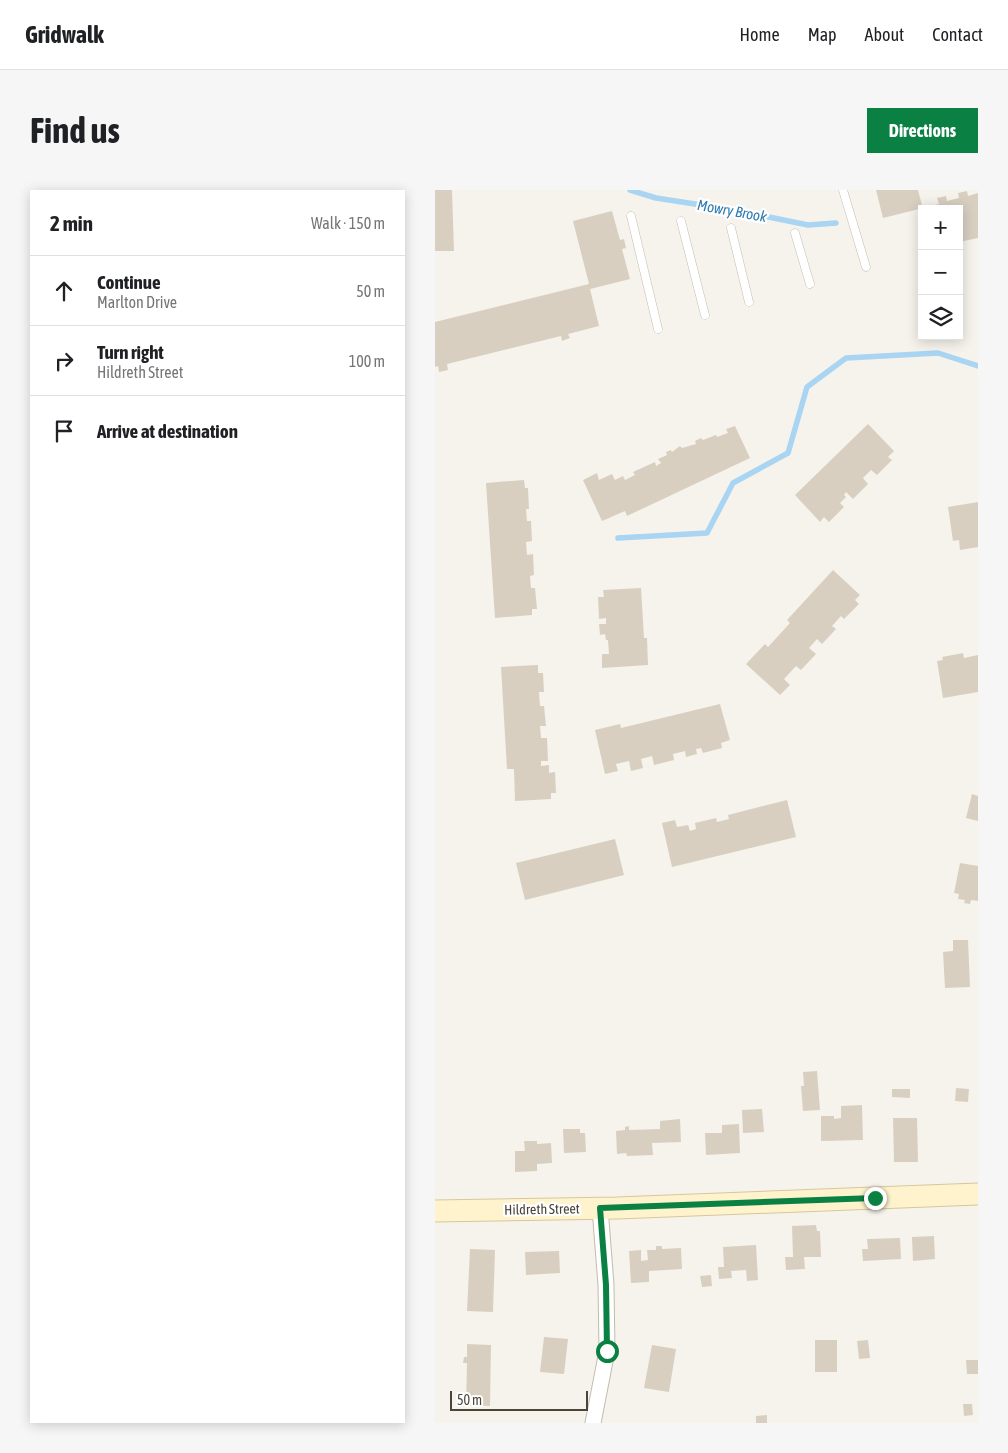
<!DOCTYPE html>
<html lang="en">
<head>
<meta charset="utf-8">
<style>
  body { margin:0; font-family:"Asap Condensed",sans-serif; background:#f6f6f6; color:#202124 }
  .controls { position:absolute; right:15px; top:15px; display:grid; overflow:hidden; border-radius:0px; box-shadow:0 2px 12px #0003 }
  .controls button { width:45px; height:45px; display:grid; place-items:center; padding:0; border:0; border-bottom:1px solid #e0e0e0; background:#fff; color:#202124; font:25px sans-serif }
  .scale { position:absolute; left:15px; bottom:12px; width:138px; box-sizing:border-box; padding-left:5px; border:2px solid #4b4439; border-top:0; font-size:14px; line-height:18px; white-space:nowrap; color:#4b4439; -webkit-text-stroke:4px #fff; paint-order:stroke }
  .stop { position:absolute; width:15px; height:15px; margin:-11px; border:4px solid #0b8043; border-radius:50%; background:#fff }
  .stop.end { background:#0b8043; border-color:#fff; box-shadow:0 1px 5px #0008 }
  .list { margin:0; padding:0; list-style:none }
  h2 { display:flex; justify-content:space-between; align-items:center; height:65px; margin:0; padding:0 20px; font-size:21px }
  h2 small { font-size:16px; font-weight:400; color:#757577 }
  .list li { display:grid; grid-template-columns:32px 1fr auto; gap:15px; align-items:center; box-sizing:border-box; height:70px; padding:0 20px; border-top:1px solid #e0e0e0 }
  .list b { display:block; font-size:19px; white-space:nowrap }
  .list p { margin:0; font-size:16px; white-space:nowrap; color:#757577 }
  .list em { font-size:16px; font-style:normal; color:#757577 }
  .icon { flex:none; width:28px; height:28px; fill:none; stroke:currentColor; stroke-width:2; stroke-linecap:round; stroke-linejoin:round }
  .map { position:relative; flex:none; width:543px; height:1233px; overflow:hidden; border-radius:0px }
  header { display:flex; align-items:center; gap:30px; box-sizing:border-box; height:70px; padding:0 25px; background:#fff; border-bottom:1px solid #e0e0e0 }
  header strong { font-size:24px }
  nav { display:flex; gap:28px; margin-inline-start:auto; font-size:18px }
  .intro { display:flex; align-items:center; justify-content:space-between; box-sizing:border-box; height:120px; padding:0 30px }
  h1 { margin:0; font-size:35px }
  .button { padding:12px 22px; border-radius:0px; background:#0b8043; color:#fff; font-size:18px; font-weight:700 }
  main { display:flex; gap:30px; padding:0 30px }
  aside { flex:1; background:#fff; border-radius:0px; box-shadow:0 2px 12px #0003 }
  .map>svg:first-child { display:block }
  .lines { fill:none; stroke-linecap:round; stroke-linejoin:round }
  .stream { stroke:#a9d4f2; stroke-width:5.5 }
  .building { fill:#d8cfc1 }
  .lane-casing { stroke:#c2bbae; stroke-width:9 }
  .street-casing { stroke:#c2bbae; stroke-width:17 }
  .secondary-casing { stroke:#d6c79b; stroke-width:23 }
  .lane { stroke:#fff; stroke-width:8 }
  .street { stroke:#fff; stroke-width:15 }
  .secondary { stroke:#fff3cd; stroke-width:21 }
  .route { stroke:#0b8043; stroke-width:6 }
  .labels { text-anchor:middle; stroke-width:4.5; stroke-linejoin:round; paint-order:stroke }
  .street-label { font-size:14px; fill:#4b4439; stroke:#fff }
  .water-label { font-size:15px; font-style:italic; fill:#2e7ab2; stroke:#fff }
</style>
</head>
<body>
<header>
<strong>Gridwalk</strong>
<nav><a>Home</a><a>Map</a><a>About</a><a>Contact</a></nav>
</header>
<div class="intro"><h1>Find us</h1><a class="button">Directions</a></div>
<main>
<aside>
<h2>2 min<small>Walk · 150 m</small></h2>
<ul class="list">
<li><svg class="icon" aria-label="ahead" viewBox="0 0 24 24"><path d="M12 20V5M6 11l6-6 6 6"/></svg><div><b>Continue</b><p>Marlton Drive</p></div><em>50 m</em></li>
<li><svg class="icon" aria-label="right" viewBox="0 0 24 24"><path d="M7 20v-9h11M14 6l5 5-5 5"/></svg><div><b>Turn right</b><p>Hildreth Street</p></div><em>100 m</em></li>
<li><svg class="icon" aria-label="arrive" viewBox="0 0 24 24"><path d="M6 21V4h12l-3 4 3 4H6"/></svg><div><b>Arrive at destination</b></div></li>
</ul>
</aside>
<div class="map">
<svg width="543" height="1233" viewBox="0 0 543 1233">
  <rect width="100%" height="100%" fill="#f6f3ec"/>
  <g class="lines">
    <path class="stream" d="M195,0L221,8L299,20L373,35L401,33
      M183,348L272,343L298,293L353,263L372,197L411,168L503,163L543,176"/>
  </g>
  <path class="building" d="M0,0H17L19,61H0Z
    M441,0H483L488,19L487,27L484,19L448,28Z
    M532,1L533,6L543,3V48L524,52V19L489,18L504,14L502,8L511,6L512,11L524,8L523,3Z
    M177,21L185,50L189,49L191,58L187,59L195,89L155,99L164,136L133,144L135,148L127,151L126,146L12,174L13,180L4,182L3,176L0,177V132L154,94L138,31Z
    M433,234L459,261L453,267L457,270L442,285L436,280L428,288L433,294L418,309L411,302L409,305L411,307L405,313L409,317L394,332L389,327L385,332L360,305Z
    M300,236L315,268L192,326L190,321L167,331L148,290L162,283L164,290L177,284L180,290L188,286L190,290L200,285L198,282L220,272L221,276L226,273L223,269L232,265L231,262L236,260L237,262L245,256L247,258L261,254L260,251L266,248L268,250L281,245L282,247L293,243L291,239Z
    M89,290L90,298H93L94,319H91L92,331H96L97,351L91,352L92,365L98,364L99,385L95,386L96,398H100L102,419H97V425L60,428L51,293Z
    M543,312V357L525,360L524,350L518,351L513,317Z
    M398,380L425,405L420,410L424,414L409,429L406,426L397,436L401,439L387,454L382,449L374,458L381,464L366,480L361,476L349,489L355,495L345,505L311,474L330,454L333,457L355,433L352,430Z
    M206,398L209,448H212L213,475L167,478V464H174L173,450H171L170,444L165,445L164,434H171V428L164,429L163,407H169L168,400Z
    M528,463L529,468L543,465V502L508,508L502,471L508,470L507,467Z
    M103,475V483H108L109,502H104L105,516H109L111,536H105L106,548H112L113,571H106V576L114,575V583L120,582L121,603H116V609L80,611L79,579H72L66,477Z
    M285,514L295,550L286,553L287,558L268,563L266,558L261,559L262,564L251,567L250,561L238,564L239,570L219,575L217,566L206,569L208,578L196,581L194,571L181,574L183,581L170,584L160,540L185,534L186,538Z
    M537,604L543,606V631L531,628Z
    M352,610L361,647L237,677L227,633L240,630L242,637L253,635L255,641L261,639L260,633L281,628L282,632L294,629L293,625Z
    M180,649L189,685L90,710L81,673Z
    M525,673L543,676V711L536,710L535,714L529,713L530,710L523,709L524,704L519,703Z
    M518,750H533L535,797L510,798L508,762L518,761Z
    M382,881L385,920L368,921L366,896H369L368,882Z
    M521,898L534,899L533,912L520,911Z
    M457,899H475V908L457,907Z
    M427,915L428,950L386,951V926H399V929L406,928V916Z
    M327,919L329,942L308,943L307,920Z
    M458,928H482L483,972H459Z
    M245,929L246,952L217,953L218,965L192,966L191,963L182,964L181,941L190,940V937L194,936V940L225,939V931Z
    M304,934L305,963L271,965L270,943H287V935Z
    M128,939H145V943H150L151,962L129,963Z
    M89,951H102V954L116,953L117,973L102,974V981L80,982V961H90Z
    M381,1035L382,1041H385L386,1067H369L370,1079L351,1080L350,1067H358L357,1036Z
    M499,1046L500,1069L478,1071L477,1047Z
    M465,1048L466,1069L428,1071L427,1059H433L432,1049Z
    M321,1055L323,1090L312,1091L311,1080L296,1081L297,1088L284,1089L283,1077H289L288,1057Z
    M221,1056H227V1059L246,1058L247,1079L214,1081V1092L196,1093L194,1061L206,1060V1071L213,1070L212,1060H221Z
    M35,1059L60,1060L58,1122L32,1121Z
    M124,1061L125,1083L91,1085L90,1062Z
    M276,1085L277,1096L267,1097L265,1086Z
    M109,1147L133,1149L129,1184L105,1182Z
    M380,1150H402V1182H380Z
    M433,1150L435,1168L424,1169L422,1151Z
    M32,1154L56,1155L55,1216L31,1215L32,1173H28L29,1167H32Z
    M217,1155L241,1159L234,1202L209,1198Z
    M531,1170H543V1184H532Z
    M528,1214H537L538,1225L529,1226Z
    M332,1225V1233H321V1226Z"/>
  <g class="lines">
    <defs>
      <path id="lane" d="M408,0L431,77
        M196,26L223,139
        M246,31L270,125
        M296,38L314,112
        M360,43L375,94"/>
      <path id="street" d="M158,1233L172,1161L171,1095L165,1018"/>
      <path id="secondary" d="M0,1021L182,1018L543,1004"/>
    </defs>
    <use href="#lane" class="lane-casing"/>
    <use href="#street" class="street-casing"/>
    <use href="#secondary" class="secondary-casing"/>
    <use href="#lane" class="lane"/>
    <use href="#street" class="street"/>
    <use href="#secondary" class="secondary"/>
  </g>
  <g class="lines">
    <path class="route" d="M172,1161L171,1095L165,1018L440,1008"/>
  </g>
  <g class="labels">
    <g class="street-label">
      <text transform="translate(107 1019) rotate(-1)" y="5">Hildreth Street</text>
    </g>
    <g class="water-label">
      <text transform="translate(297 21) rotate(10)" y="5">Mowry Brook</text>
    </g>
  </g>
</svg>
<div class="controls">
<button>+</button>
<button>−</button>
<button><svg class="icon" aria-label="layers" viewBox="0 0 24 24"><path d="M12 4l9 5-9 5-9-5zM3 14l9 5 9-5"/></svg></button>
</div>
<div class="scale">50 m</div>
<div class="stop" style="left:172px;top:1161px"></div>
<div class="stop end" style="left:440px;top:1008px"></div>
</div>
</main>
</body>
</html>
